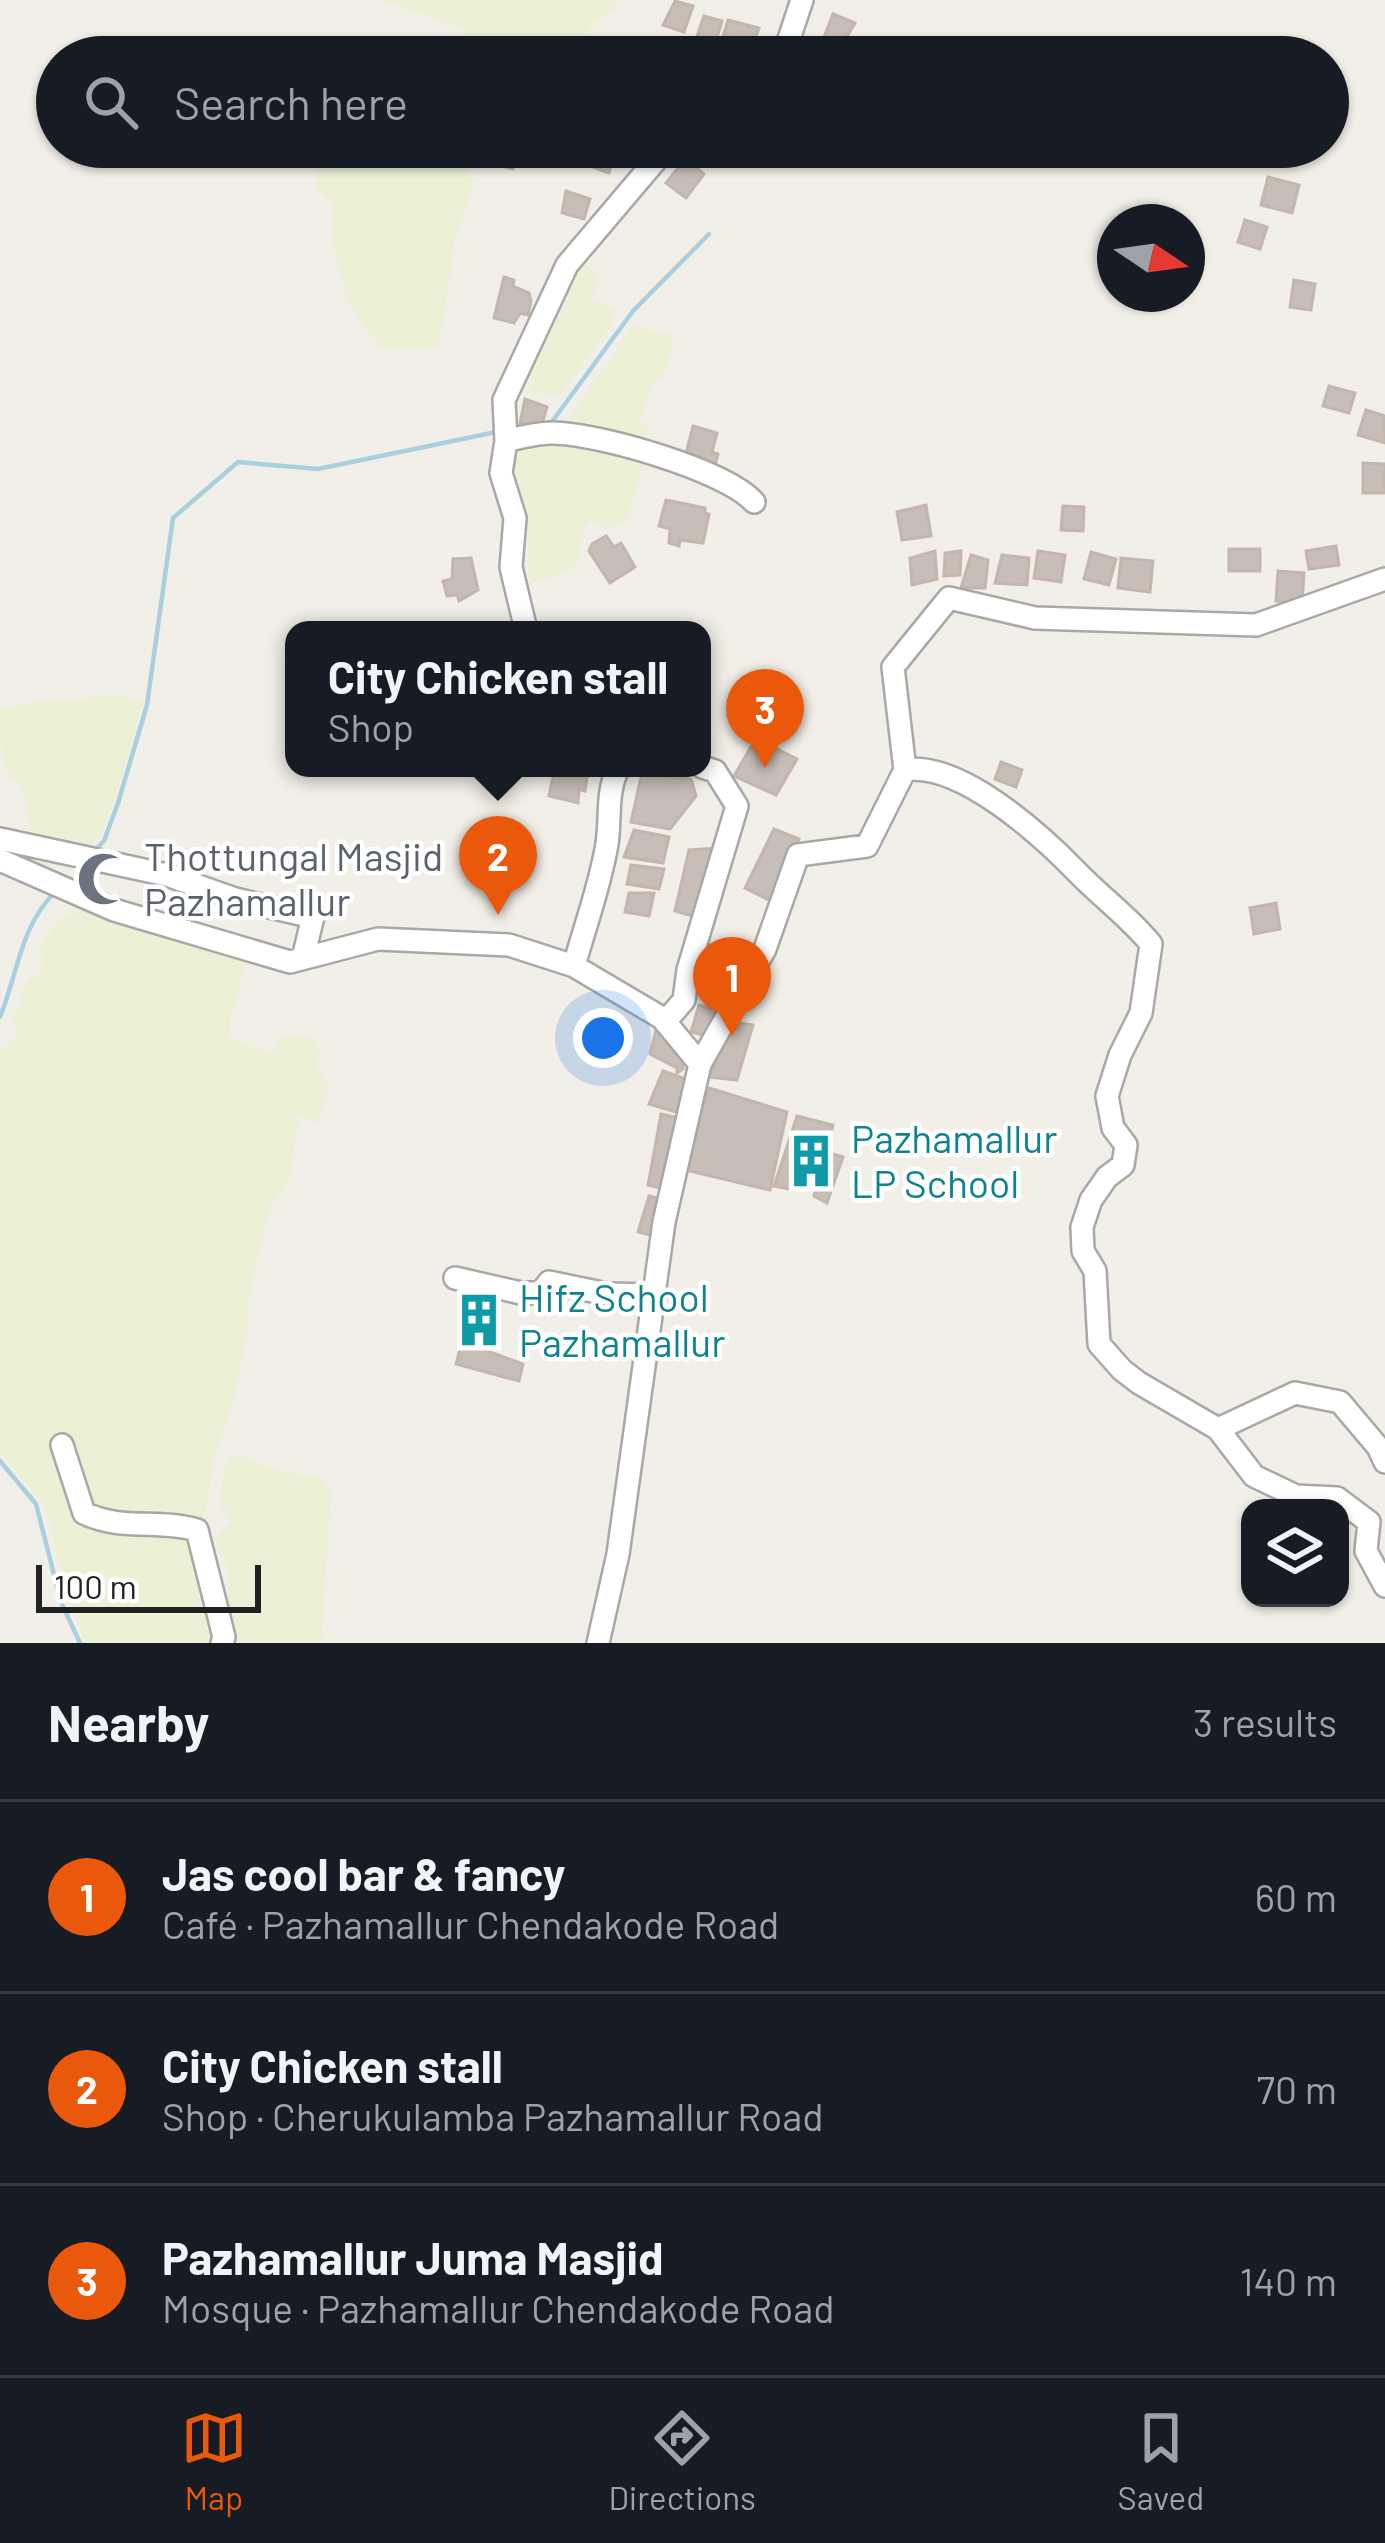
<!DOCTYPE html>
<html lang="en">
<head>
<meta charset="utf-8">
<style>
  body { margin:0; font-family:Barlow,sans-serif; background:#20242c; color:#f1f3f6 }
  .controls { position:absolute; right:36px; bottom:36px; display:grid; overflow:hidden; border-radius:24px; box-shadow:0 3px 9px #0004 }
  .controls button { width:108px; height:108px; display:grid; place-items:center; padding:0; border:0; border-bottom:3px solid #363941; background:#171b24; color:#f1f3f6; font:60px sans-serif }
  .compass { position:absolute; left:1097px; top:204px; width:108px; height:108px; border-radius:50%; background:#171b24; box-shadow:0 3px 9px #0004; rotate:103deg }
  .scale { position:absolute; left:36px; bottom:30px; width:225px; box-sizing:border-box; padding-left:12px; border:6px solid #212121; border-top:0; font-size:33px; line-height:42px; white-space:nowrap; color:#212121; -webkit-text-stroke:9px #fff; paint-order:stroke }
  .you { position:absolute; left:603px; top:1038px; width:42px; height:42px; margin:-30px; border:9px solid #fff; border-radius:50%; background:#1a73e8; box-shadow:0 0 0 18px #1a73e833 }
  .badge { display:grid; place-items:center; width:78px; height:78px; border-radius:50%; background:#ea580c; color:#fff; font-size:39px; font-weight:700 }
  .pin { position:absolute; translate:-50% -99px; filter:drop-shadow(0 3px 6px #0008) }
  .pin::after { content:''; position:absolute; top:63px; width:42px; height:36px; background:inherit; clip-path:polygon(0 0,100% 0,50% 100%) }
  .popup { position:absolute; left:285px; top:621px; width:426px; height:156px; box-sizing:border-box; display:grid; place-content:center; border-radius:24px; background:#171b24; filter:drop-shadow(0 3px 9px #0005); font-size:39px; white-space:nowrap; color:#9ea1a6 }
  .popup b { font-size:45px; color:#f1f3f6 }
  .popup::after { content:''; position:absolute; left:50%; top:100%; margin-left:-24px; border:24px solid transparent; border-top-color:#171b24 }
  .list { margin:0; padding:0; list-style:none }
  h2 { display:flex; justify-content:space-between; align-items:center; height:156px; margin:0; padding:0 48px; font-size:51px }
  h2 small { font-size:39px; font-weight:400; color:#9ea1a6 }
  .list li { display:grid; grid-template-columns:78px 1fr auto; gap:36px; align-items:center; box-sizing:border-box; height:192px; padding:0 48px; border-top:3px solid #363941 }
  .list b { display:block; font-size:45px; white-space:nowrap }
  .list p { margin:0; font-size:39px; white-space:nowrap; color:#9ea1a6 }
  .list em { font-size:39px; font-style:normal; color:#9ea1a6 }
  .icon { flex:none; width:66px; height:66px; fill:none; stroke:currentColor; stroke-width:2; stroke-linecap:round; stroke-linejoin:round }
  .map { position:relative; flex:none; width:1385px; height:1643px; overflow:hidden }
  .search { position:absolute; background:#171b24; box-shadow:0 3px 9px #0004; left:36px; right:36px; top:36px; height:132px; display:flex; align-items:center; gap:30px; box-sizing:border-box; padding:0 42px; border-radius:66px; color:#9ea1a6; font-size:45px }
  .sheet { height:732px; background:#171b24 }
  nav { display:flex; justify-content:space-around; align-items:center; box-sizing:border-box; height:168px; border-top:3px solid #363941; background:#171b24; font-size:33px; color:#9ea1a6 }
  nav a { display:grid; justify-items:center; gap:6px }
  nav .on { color:#ea580c }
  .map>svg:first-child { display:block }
  .farmland { fill:#ecf0d4 }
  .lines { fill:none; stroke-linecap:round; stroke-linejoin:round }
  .stream { stroke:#a8d0df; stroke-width:4.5 }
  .building { fill:#c7beb7; stroke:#c4b6aa; stroke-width:3 }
  .minor-casing { stroke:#a8a8a8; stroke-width:26 }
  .minor { stroke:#fff; stroke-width:21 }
  .labels { text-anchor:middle; stroke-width:9; stroke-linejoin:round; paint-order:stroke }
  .worship-label { font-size:39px; fill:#5b616d; stroke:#fff; text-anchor:start }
  .culture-label { font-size:39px; fill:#0d838f; stroke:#fff; text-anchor:start }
</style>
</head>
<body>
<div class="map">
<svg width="1385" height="1643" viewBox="0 0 1385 1643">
  <rect width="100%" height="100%" fill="#f2efe8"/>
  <path class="farmland" d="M378,0H617L616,9L591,25L579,57H456L469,31Z
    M325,147H468L464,165L474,181L454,244L439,347L381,348L348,303L332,240L334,203L314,187L319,156Z
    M582,262L600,277L590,300L615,310L610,327L560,394L529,393L532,381L518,377L566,304Z
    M633,325L674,336L664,376L652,383L639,422L648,427L644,445L562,430Z
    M557,439L644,455L627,521L608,529L590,521L584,528L575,567L529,585L528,533L507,480L511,444Z
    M119,695L144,701L114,803L99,836L89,852L55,869L28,858L34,844L22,786L8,778L0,740V709L34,702Z
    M81,909L246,961L230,1019V1038L269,1053L282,1036L296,1034L314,1040L321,1054L314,1065L329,1085L317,1125L299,1113L290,1179L269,1209L248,1299L247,1331L234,1395L214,1460L205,1512L193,1533L215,1634L213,1643H84L58,1562L46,1508L0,1452V1053L18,1033L13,1017L20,1009L26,980L38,975L45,958L37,950L60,918Z
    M242,1456L274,1469L321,1478L331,1492L321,1643H233L228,1597L230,1575L215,1538L231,1521L221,1507L222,1481L228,1458Z"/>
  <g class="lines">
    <path class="stream" d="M551,423L633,311L709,234
      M96,849L104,841L118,803L147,705L173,518L238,462L318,469L501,431
      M0,1017C18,973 20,927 55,892
      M0,1461L36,1504L61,1602L80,1643"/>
  </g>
  <path class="building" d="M675,1L693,6L684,32L663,25Z
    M833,14L855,23L840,48L823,40Z
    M704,16L722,21L715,44L696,39Z
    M728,20L759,28L750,54L720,47Z
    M497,147H519L513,169L491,163Z
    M587,147L615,151L609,173L582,163Z
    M685,159L704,174L686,198L666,183Z
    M1268,177L1299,185L1292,213L1261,205Z
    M566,191L590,199L584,219L562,213Z
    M1245,220L1267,227L1260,249L1238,242Z
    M504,277L514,280L513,286L529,293L531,301L528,315L520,313L514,323L494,318Z
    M1294,280L1315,284L1311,310L1290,307Z
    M1329,386L1355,393L1349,413L1323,406Z
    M525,399L547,407L541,427L520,423Z
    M1366,410L1385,416V443L1358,435Z
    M693,426L717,433L712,452L718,454L714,470L696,466L698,456L689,455L687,462L684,461Z
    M1363,463L1385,464V493H1363Z
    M666,500L705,508V513L709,514L703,543L680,540L679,546L669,543L670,529L659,526Z
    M926,505L931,536L902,540L897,512Z
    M1063,506L1084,507L1083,531L1061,530Z
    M606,536L614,547L621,543L635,567L610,583L589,551L592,544Z
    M1336,546L1339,565L1309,569L1306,551Z
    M1229,549H1260V571H1229Z
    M935,551L937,579L912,585L910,558Z
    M961,551L960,575L944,576L945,553Z
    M1038,551L1065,555L1061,582L1034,578Z
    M1091,552L1116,559L1109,585L1084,579Z
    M971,555L988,560L985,588H961Z
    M1002,555L1029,558L1027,585L995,583Z
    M471,558L478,590L459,601L457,595L447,596L443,581L452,579L453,559Z
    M1121,558L1153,561L1150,592L1118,588Z
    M1278,571L1304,573L1302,603L1276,601Z
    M756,738L797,759L776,795L734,776Z
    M1001,762L1022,770L1016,787L995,779Z
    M555,768L588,770L585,791L579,789L578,803L549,796Z
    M642,773L691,779L696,796L670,829L631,822Z
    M774,829L799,839L769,900L745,888Z
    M634,830L669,837L663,863L624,857Z
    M720,848L699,918L675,911L689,850Z
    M631,865L664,869L659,889L627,884Z
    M629,893H654L649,916L625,912Z
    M1276,903L1280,929L1254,934L1250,908Z
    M699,1005L720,1010L710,1037L691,1032Z
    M733,1022L753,1025L737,1080L709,1077Z
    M656,1030L684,1055L683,1069L677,1073V1068L650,1054Z
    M663,1071L694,1082L682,1114L649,1104Z
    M709,1088L787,1112L770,1190L681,1169Z
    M661,1114L679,1118L665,1189L648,1185Z
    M797,1116L833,1125L827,1152L843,1157L827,1203L814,1196L818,1182L813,1180L810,1185L797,1181L794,1190L774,1186Z
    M649,1196L665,1200L655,1236L638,1232Z
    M474,1295L495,1301L482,1349L523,1364L519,1381L456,1364Z"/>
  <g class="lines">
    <defs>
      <path id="minor" d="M783,57L802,0
        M506,441C521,437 537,433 552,433C597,433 725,470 754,502
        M526,630L511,567L515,518L501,473L506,441L504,400L567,265L667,147
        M905,770C960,761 1041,835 1077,872C1101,897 1129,917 1151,944L1141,1013L1120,1055L1107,1096L1113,1128L1126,1145L1123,1165L1107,1177L1091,1200L1082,1227L1083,1251L1095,1271L1099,1344L1122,1370L1139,1383L1218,1429L1254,1476L1296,1496L1337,1498L1369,1522L1366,1551L1385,1586
        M0,839L167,875L235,899L313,917L303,958
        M0,860L114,910L290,962L378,939L509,945L574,966L662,1018L700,1064
        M574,966C585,926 600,886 607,844C611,816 606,794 618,768
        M665,1022L684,1000L688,970L737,806L715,771L702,767
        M455,1278L521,1293H541L549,1282L607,1294L656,1295
        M1218,1429L1295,1393L1340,1402L1378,1447L1385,1462
        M62,1445L84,1513C121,1531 159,1519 197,1530L224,1637L222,1643
        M598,1643L618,1554L664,1222L700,1064L765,949L798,855L867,846L905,770L893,667L949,598L1035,618L1256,625L1385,579"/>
    </defs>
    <use href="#minor" class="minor-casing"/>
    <use href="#minor" class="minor"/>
  </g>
  <defs>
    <symbol id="mosque-bare" viewBox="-9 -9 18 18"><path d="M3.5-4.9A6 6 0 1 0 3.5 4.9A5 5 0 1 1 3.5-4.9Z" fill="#6b7280" stroke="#fff" stroke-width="2.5" paint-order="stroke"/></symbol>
    <symbol id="building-bare" viewBox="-9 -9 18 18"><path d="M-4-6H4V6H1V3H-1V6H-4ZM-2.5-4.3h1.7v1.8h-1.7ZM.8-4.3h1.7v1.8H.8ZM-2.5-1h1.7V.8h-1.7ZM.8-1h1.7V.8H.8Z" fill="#0f9aa8" stroke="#fff" stroke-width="2.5" paint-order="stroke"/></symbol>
  </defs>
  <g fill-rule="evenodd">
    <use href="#mosque-bare" x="66" y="841" width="76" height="76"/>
    <use href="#building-bare" x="773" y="1123" width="76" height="76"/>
    <use href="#building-bare" x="441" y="1282" width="76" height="76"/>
  </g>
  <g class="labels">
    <g class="worship-label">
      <text x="144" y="871">Thottungal Masjid<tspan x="144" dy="45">Pazhamallur</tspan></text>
    </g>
    <g class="culture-label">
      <text x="851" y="1153">Pazhamallur<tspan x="851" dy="45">LP School</tspan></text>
      <text x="519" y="1312">Hifz School<tspan x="519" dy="45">Pazhamallur</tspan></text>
    </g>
  </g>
</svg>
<div class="controls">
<button><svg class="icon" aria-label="layers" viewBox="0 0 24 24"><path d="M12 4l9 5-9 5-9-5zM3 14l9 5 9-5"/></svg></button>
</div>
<svg class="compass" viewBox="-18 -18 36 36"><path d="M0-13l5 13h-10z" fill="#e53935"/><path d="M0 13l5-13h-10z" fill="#9ea1a6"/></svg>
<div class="scale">100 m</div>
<div class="you"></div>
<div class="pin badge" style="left:732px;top:1036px">1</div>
<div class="pin badge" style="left:498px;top:915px">2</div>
<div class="popup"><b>City Chicken stall</b>Shop</div>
<div class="pin badge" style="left:765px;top:768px">3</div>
<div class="search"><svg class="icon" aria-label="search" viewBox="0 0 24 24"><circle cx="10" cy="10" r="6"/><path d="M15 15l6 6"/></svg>Search here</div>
</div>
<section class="sheet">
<h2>Nearby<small>3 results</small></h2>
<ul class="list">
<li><span class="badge">1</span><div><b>Jas cool bar &amp; fancy</b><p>Café · Pazhamallur Chendakode Road</p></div><em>60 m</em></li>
<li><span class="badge">2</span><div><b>City Chicken stall</b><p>Shop · Cherukulamba Pazhamallur Road</p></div><em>70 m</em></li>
<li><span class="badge">3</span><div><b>Pazhamallur Juma Masjid</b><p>Mosque · Pazhamallur Chendakode Road</p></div><em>140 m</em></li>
</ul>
</section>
<nav>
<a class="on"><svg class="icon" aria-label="map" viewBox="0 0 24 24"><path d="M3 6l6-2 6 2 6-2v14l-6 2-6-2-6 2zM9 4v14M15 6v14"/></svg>Map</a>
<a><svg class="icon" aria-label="directions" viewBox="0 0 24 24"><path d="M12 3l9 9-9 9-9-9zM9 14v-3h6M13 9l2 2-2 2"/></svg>Directions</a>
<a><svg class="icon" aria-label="saved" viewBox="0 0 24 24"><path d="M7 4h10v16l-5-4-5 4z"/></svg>Saved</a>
</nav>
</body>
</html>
